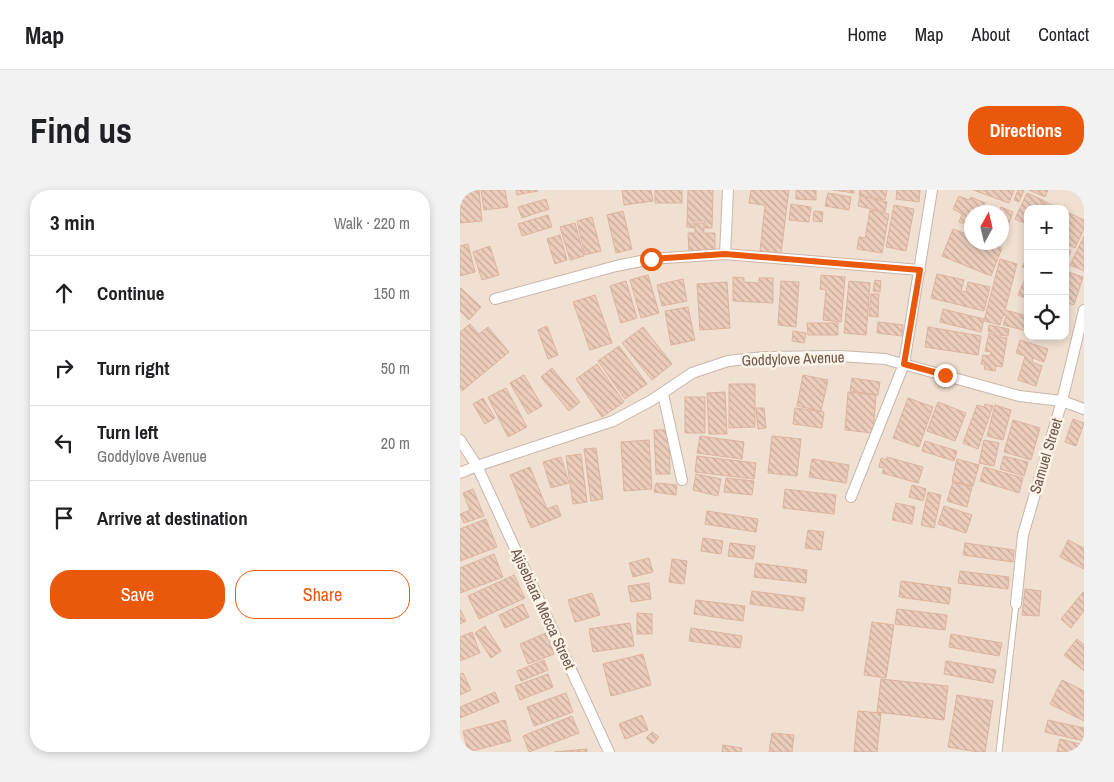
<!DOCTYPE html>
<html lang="en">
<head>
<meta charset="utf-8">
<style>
  body { margin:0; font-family:"Archivo Narrow",sans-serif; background:#f2f2f2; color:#202124 }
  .controls { position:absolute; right:15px; top:15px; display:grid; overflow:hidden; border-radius:10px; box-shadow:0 2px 8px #0003 }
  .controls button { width:45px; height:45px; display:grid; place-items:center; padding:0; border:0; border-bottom:1px solid #e0e0e0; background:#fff; color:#202124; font:25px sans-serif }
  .compass { position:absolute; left:504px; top:15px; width:45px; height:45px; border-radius:50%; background:#fff; box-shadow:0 2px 8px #0003; rotate:8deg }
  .stop { position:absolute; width:15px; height:15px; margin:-11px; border:4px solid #ea580c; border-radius:50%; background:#fff }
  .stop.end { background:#ea580c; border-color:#fff; box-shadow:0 1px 5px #0008 }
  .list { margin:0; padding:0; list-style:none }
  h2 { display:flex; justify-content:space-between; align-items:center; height:65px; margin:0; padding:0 20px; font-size:21px }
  h2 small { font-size:16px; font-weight:400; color:#757577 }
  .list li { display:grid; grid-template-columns:32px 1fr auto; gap:15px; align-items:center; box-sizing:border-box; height:75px; padding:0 20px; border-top:1px solid #e0e0e0 }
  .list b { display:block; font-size:19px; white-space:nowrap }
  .list p { margin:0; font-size:16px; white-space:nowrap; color:#757577 }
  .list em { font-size:16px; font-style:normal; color:#757577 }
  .actions { display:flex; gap:10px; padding:15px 20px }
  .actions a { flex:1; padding:11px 0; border:1px solid #ea580c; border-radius:20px; text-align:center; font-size:18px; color:#ea580c }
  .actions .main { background:#ea580c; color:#fff }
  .icon { flex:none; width:28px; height:28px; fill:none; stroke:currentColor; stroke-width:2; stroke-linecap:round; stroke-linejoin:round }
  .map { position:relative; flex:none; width:624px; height:562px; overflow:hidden; border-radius:20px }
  header { display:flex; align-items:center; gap:30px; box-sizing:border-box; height:70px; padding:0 25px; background:#fff; border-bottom:1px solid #e0e0e0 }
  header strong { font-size:24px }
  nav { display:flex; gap:28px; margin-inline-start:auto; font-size:18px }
  .intro { display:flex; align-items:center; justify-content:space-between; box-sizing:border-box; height:120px; padding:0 30px }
  h1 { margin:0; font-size:35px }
  .button { padding:12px 22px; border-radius:20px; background:#ea580c; color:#fff; font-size:18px; font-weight:700 }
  main { display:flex; gap:30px; padding:0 30px }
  aside { flex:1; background:#fff; border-radius:20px; box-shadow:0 2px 8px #0003 }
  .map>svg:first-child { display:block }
  .residential { fill:#f0e0d1; fill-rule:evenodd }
  .building { fill:url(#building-back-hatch); stroke:#ddb39e }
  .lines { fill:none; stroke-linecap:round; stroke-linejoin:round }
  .service-casing { stroke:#c9b6aa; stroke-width:7 }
  .minor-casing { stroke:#c9b6aa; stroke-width:12 }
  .service { stroke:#fff; stroke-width:5 }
  .minor { stroke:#fff; stroke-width:10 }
  .route { stroke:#ea580c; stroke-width:6 }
  .labels { text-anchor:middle; stroke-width:5; stroke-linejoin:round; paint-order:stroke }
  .street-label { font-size:15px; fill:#6e564b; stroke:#fdf3e7 }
</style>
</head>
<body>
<header>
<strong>Map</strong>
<nav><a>Home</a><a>Map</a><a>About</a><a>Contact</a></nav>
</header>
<div class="intro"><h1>Find us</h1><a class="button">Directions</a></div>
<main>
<aside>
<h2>3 min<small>Walk · 220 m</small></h2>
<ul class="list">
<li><svg class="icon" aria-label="ahead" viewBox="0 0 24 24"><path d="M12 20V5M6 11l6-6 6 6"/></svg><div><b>Continue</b></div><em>150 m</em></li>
<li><svg class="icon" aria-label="right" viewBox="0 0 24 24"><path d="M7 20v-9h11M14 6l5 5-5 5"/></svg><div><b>Turn right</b></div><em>50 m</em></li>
<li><svg class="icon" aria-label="left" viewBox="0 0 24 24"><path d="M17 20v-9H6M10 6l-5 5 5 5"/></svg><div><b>Turn left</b><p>Goddylove Avenue</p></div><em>20 m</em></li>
<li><svg class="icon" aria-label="arrive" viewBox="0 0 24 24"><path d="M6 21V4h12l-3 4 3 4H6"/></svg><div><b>Arrive at destination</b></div></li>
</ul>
<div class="actions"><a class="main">Save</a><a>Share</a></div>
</aside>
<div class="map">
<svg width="624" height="562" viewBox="0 0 624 562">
  <defs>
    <pattern id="building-back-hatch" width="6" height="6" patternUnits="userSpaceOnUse" patternTransform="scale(1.25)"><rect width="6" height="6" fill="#eccdbc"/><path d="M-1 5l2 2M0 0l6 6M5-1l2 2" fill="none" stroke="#c3a99b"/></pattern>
  </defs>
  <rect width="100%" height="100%" fill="#faefe2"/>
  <path class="residential" d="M0,0H624V562H0ZM568,19H605V146H568ZM512,22H542V52H512Z"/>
  <path class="building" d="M0,0H19L22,31L0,33Z
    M21,0H45L48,17L24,20Z
    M56,0H77L78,1L57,5Z
    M162,0H191L193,11L164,15Z
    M195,0H222V13H195Z
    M228,0H253L252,38H245V31H234V38L227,37Z
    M291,0H329L321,63L300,61L305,15L289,13Z
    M336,0H356V10L336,9Z
    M373,0H394V3Z
    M400,0H427L425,10L399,5Z
    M437,0H460L459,12L436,9Z
    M513,0H554L549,13Z
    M558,0H564L559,12L554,10Z
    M569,0H588L585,7Z
    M368,3L391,7L389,20L365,16Z
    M567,3L583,10L579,19H568V35L555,29Z
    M400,6L427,12L425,22L398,16Z
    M499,6L509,10L511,7L525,13L521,22H512V37L499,32L502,24L493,19Z
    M86,9L89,19L62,28L58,17Z
    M584,11L600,19H581Z
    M331,14L351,17L349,32L329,30Z
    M434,15L454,19L446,61L426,57Z
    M541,17L553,22L546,42L542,41V22H539Z
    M410,20L429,24L422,63L397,59L399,47L405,48Z
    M163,21L172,59L156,63L147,25Z
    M354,21L363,22L362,32L353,31Z
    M605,21L624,30V39L615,58L605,53Z
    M88,25L92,37L62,46L58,34Z
    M132,27L141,61L125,65L117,31Z
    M115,33L124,66L110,70L100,37Z
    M235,33H244V43H255V62H229L228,43H235Z
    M493,39L512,46V52H528L542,58L531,86L482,66Z
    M100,45L107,70L95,74L87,49Z
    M624,46V81L610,75Z
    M8,54L15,82L0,86V56Z
    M30,56L39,85L22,90L13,62Z
    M605,58L611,61L605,74Z
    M568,66V79L562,77Z
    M540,69L557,74L545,120L568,126V141L543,135L546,126L543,125L540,135L524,131Z
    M605,81L623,87L614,115L605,112Z
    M477,84L504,90L501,101L506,102L508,92L530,97L524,121L471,108Z
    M567,84L568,85V109L558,105Z
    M188,85L199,123L181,128L170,90Z
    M361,85L385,87L381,132L363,130L366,100L360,99Z
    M273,87L284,88V92L299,93V88H313V113L273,111Z
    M223,89L227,111L202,116L197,95Z
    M415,90L421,91L420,102L413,101Z
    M166,91L177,128L161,133L150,96Z
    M321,91L339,92L336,137L318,135Z
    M389,91L410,93L406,145L384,143Z
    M267,92L270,138L240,140L237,94Z
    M1,98L21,117L9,130L0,121V99Z
    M411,104H419L418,127L409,126Z
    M135,105L152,153L130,160L113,112Z
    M228,117L235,150L211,155L205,121Z
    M483,119L524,129L521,142L480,132Z
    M418,132L443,135L442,146L417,143Z
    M347,133H378V145H348Z
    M10,134L19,144L28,137L49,162L2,201L0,198V142Z
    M529,135L549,139L548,146L540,145V147L547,148L542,177L536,176L535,181L524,179L525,175L521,174L523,165L530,166L531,162L525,161L529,143L534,145V143L528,141Z
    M87,136L98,165L88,169L78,140Z
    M183,137L212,174L192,190L162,153Z
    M468,137L521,146L518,165L465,157Z
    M333,141L346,143L344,153L332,151Z
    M560,150L588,159L584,172L573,168L572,172L582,176L576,196L558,190L565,166L556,163Z
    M159,156L187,194L165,209L138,171Z
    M137,174L164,212L142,227L116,189Z
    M92,178L120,212L109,221L81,187Z
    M64,185L82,216L68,224L50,193Z
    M343,185L368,190L361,221L337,216Z
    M392,188L420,192L418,205L390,201Z
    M269,194H295V237L269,238Z
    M46,198L67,237L48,247L28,207Z
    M265,202L267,244H249L247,203Z
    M388,202L416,205L413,243L385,240Z
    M225,207H245V243H225Z
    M23,208L35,228L25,234L13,214Z
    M448,208L473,217L459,257L433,248Z
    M478,212L506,223L495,251L467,241Z
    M525,214L533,216L518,259L503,253L517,215L524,217Z
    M535,215L551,220L543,250L527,246Z
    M296,218H304L306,238L298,239Z
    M335,218L364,222L362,238L333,234Z
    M613,229L624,233L616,256L605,252Z
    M553,230L580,238L571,270L544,262Z
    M194,240H209L210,284H196Z
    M240,246L284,252L282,269L237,263Z
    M312,246L341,249L337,286L308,283Z
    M189,250L192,299L164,301L161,252Z
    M524,250L539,253L534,276L519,273Z
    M465,251L497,261L494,271L462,261Z
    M136,258L143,309L131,311L124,259Z
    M121,264L127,312L113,314L106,266Z
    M237,266L296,273L294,289L235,282Z
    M544,266L568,272L564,286L540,279Z
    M101,267L109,293L91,298L83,272Z
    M427,267L463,277L458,293L422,283L424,278L419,277L421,268L426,270Z
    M352,269L389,275L386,293L349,287Z
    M497,269L519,275L513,296L492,291Z
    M70,277L87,319L97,315L101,326L71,338L50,285Z
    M524,277L563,288L559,303L520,291Z
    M236,284L261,289L258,306L233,300Z
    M266,288L294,291L292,305L264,302Z
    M493,292L512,297L507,317L487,311Z
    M196,293L217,295L216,305L194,302Z
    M452,295L466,299L463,311L449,307Z
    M13,299L24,326L4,333L0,324L10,320L3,303Z
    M325,299L376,305L374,324L323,318Z
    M468,302L481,305L474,338L461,335Z
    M436,313L455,317L452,334L432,330Z
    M484,316L512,325L506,343L478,334Z
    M247,321L298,329L296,342L245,334Z
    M26,329L37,357L0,371V339Z
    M348,340L364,342L361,360L345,358Z
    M243,348L263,351L261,364L241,361Z
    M608,350L624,358V379L600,367Z
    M270,353L295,356L293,369L268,366Z
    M505,353L554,360L553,372L503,365Z
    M34,364L43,387L0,403V378Z
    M189,368L193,382L173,387L169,373Z
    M212,369L227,371L224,394L209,392Z
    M296,373L347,380L346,393L294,387Z
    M500,381L549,387L548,399L498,393Z
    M54,385L65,408L19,429L8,406Z
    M441,391L491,398L489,414L439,407Z
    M189,393L191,409L171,412L168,396Z
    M565,399L581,401L579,426L562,425Z
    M292,401L345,408L343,421L290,414Z
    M623,402L624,403V421L611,438L601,429Z
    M132,403L140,425L115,432L108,410Z
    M236,410L285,416L283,431L234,424Z
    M63,414L69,427L45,438L39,425Z
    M0,419L6,431L0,434Z
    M437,419L487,425L485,440L435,434Z
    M177,423L192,424V444H177Z
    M412,432L434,435L426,488L404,485Z
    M170,433L174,456L133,462L129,439Z
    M25,436L41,461L31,468L15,443Z
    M231,438L282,446L280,458L229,451Z
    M12,442L20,463L0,471V447Z
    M86,443L94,464L68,474L60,454Z
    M491,444L542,453L539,466L489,457Z
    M617,449L624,455V481L604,465Z
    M183,464L191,495L151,506L143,474Z
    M84,470L88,480L61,491L57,481Z
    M486,471L536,480L533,493L484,484Z
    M3,483L11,500L0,505V484Z
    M88,484L93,497L60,510L55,496Z
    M421,489L488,496L484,530L417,522Z
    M602,490L624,501V531L590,514Z
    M35,502L39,512L0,528V517Z
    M106,503L113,522L74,536L67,517Z
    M497,505L533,511L525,562H518L488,557Z
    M398,521L421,523L417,562H394Z
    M182,525L188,540L165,549L159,534Z
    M112,526L119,543L69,562L63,546Z
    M45,530L51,551L8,562L3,541Z
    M588,530L624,538V551L585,542Z
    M192,542L199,547L193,554L186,548Z
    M312,543L334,545L332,562H309Z
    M600,549L624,555V562H597Z
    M263,555L282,558L281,562H262Z
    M127,559V562H94Z"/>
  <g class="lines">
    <defs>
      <path id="service" d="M539,562L556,414"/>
      <path id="minor" d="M265,64L268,0
        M35,109L156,76L191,69L265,64L460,80
        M203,204L222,290
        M0,250L17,276L149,562
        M0,283L17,276L153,231L192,210L232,183L268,171L304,167L380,166L425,169L559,206L602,211L624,219
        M391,307L444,174L472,0
        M556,414L563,345L602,211L624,120"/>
    </defs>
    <use href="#service" class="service-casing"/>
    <use href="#minor" class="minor-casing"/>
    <use href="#service" class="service"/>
    <use href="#minor" class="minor"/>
  </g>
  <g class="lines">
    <path class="route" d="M191,69L265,64L460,80L444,174L485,185"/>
  </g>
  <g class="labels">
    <g class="street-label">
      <text transform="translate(333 169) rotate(-2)" y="5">Goddylove Avenue</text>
      <text transform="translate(586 266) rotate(-73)" y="5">Samuel Street</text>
      <text transform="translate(83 419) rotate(65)" y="5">Ajisebiara Mecca Street</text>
    </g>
  </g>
</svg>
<div class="controls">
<button>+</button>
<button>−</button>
<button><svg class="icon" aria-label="locate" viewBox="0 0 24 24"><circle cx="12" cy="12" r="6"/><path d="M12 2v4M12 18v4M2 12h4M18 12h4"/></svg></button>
</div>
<svg class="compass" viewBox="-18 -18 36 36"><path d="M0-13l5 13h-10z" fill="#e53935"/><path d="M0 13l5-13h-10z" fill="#757577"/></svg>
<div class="stop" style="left:191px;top:69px"></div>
<div class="stop end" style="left:485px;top:185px"></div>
</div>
</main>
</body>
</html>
